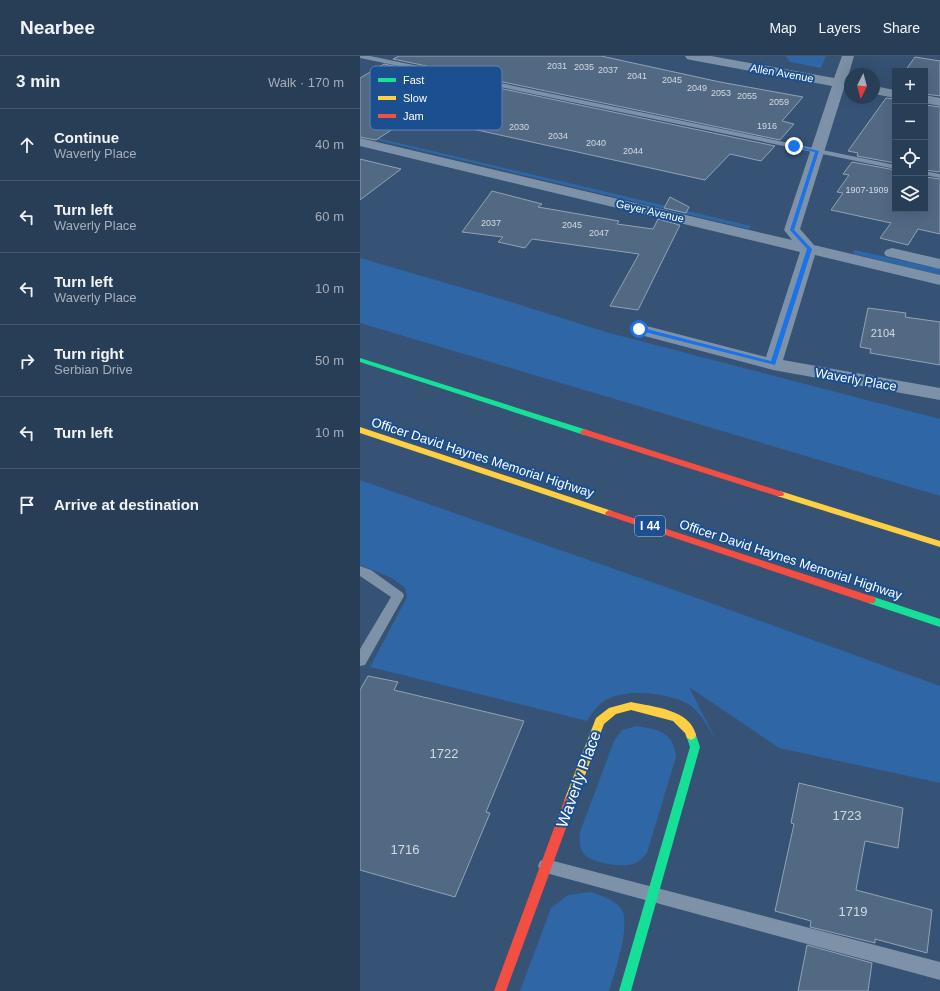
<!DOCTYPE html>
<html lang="en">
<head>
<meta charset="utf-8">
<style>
  body { margin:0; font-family:Helvetica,sans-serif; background:#344961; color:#f1f3f6 }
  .controls { position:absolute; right:12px; top:12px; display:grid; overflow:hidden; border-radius:0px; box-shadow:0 4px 16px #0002 }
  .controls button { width:36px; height:36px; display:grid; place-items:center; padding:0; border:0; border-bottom:1px solid #44576d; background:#283e57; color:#f1f3f6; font:20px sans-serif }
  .compass { position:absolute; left:484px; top:12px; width:36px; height:36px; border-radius:50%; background:#283e57; box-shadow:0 4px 16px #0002; rotate:186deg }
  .stop { position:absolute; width:12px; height:12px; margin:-9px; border:3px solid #1a73e8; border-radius:50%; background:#fff }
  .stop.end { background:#1a73e8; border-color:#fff; box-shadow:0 1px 4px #0008 }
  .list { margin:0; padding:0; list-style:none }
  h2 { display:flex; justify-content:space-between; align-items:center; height:52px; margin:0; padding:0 16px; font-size:17px }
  h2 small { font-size:13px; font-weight:400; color:#a5aeba }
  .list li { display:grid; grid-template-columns:26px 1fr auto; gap:12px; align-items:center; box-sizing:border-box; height:72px; padding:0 16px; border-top:1px solid #44576d }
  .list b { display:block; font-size:15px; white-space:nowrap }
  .list p { margin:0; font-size:13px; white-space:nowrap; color:#a5aeba }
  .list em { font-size:13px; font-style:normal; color:#a5aeba }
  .icon { flex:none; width:22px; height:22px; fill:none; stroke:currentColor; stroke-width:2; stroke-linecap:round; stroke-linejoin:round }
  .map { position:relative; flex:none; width:580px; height:935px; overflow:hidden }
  header { display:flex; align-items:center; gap:24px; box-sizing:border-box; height:56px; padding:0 20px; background:#283e57; border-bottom:1px solid #44576d }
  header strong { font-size:19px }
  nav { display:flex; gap:22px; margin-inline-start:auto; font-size:14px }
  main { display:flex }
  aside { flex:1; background:#283e57 }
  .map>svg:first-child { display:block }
  .green { fill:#2f66a5 }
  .building { fill:#526984; stroke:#92a2b6 }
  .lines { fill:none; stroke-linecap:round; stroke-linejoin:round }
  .lane { fill:#7d92a8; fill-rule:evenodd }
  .street { fill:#7d92a8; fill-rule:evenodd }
  .fast { fill:#16e098; fill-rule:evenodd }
  .slow { fill:#ffcf43; fill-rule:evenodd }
  .jam { fill:#f24e42; fill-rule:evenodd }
  .route { fill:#1a73e8 }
  .labels { text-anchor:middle; stroke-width:4; stroke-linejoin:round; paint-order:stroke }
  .far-number-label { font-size:9px; fill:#d4dae0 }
  .far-street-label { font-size:11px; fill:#fff; stroke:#1b4f8f }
  .number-label { font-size:11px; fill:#d4dae0 }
  .shield { fill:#1b4f8f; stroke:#bbcadd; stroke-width:1 }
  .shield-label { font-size:12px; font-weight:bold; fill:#fff }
  .street-label { font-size:13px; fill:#fff; stroke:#1b4f8f }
  .near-number-label { font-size:13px; fill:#d4dae0 }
  .near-street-label { font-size:16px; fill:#fff; stroke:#1b4f8f }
  .key { fill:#1b4f8f; stroke:#5f84b1; stroke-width:1 }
  .key-label { font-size:11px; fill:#fff }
</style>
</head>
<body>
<header>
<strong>Nearbee</strong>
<nav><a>Map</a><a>Layers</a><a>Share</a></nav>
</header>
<main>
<aside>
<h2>3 min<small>Walk · 170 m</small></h2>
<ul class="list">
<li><svg class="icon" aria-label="ahead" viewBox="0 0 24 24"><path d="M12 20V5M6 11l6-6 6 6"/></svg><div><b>Continue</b><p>Waverly Place</p></div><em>40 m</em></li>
<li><svg class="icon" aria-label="left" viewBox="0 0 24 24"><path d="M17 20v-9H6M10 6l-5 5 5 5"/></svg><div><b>Turn left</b><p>Waverly Place</p></div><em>60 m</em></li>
<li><svg class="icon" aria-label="left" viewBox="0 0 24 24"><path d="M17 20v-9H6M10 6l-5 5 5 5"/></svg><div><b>Turn left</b><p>Waverly Place</p></div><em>10 m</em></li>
<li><svg class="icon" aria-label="right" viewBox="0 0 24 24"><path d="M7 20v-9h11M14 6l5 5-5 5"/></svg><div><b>Turn right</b><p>Serbian Drive</p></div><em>50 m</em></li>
<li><svg class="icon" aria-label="left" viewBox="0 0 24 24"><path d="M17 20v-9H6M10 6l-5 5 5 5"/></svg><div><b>Turn left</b></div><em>10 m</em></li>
<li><svg class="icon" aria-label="arrive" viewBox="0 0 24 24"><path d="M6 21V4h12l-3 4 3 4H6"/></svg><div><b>Arrive at destination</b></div></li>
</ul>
</aside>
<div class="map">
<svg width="580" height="935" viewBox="0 0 580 935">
  <rect width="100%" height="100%" fill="#365274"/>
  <path class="green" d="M426,0H466L461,12L430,6Z
    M0,78L391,170L389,173L0,80Z
    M495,194L580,213V219L494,198L493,196Z
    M0,202L148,245L246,276L580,363V440L0,267Z
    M0,424L323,537L580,630V727L419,692L329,631L356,684C348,672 341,656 328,648C308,637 271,633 250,642C239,646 233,656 227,665L10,611L47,541L45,532L32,522L0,509Z
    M277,670C299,674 313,675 316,701L287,797C284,800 281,804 278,806C266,813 237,808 226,800C220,795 219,784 220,776L254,685L262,674Z
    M231,836C242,840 252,843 260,851C273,865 254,919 249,935H160L191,852L208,839Z"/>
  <path class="building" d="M39,0H241L360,26L443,41L422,65L434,68L420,84L33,3Z
    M555,1L580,5V40L565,38V15H545Z
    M24,8L415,90L401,105L370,98L345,124L53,60L16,84L0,81V22Z
    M526,42L535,43V107L497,100L498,97L488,95Z
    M565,49L580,51V116L565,114Z
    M0,103L41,113L0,144Z
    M492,106L535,114V153H565V121L580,123V178L558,173L548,189L520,182L531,167L471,154L483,137L477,136L489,119L483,118Z
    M132,135L182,148L178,151L259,165L257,168L293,173L298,163L320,169L278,254L250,250L279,198L172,183L165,192L138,186L143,181L102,176Z
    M310,141L329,151L326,157L304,152Z
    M508,252L546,257L545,261L580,266V309L510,297L511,293L500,291Z
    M8,620L38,626L34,634L164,665L126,756L130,757L95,841L0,814V634Z
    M439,727L543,752L538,792L505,785L496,834L572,854L567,897L515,883V887L450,871L451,865L415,855L434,768L431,767Z
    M447,889L512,907L508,935H438Z"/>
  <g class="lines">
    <path class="lane" d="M0,0H10L535,109V113L0,2Z
      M565,115L580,118V122L565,119Z
      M0,510L11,514L43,537L44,540L5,609L0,610V593L31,541L0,520Z
      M186,803L580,906V924L186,817L180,815L178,810L180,805Z"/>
    <path class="street" d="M325,0H351L474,22L482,0H494L487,24L490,25V33L484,32L440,173L454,189L580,219V229L455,199L423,304L580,332V344L413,314L273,277L270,273L273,269L279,268L406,301L440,196L0,90V82L432,184L424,174L472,30L331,4L327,3Z
      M514,30L535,34V42L514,38Z
      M565,39L580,42V50L565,47Z
      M532,192L580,203V213L526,200L524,197L526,194Z"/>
    <path class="fast" d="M0,302L227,374L228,376L224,379L221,378L0,306Z
      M511,540L580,563V571L508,547L506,544L508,541Z
      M331,674L335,676L340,691L271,935H259L330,691L326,679L327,676Z"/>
    <path class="slow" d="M0,371L252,455L253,457L249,460L0,377Z
      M420,435L580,485V491L417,440L416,438L417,436Z
      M271,646C293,651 330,653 336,679L335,682L331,684L327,682L325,677L313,665L271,654L256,658L244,668L214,749L210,750L206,749L204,745L236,662L249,652Z"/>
    <path class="jam" d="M224,373L423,436L424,438L423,440H417L221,378L220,376Z
      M249,454L514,541L516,544L514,547H508L246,459L245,457Z
      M210,740L214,741L216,745L146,935H134L204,745L206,741Z"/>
  </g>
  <path class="route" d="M434,89L459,95L434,174L452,193L415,309L277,274L276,273L279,271L411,305L447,193L430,174L455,96L433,91Z"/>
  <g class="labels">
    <g class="far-number-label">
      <text x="197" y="13">2031</text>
      <text x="224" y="14">2035</text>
      <text x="248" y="17">2037</text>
      <text x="277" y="23">2041</text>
      <text x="312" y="27">2045</text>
      <text x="337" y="35">2049</text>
      <text x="361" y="40">2053</text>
      <text x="387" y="43">2055</text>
      <text x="419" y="49">2059</text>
      <text x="407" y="73">1916</text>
      <text x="159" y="74">2030</text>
      <text x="198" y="83">2034</text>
      <text x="236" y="90">2040</text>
      <text x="273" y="98">2044</text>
      <text x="507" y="137">1907-1909</text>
      <text x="131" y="170">2037</text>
      <text x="212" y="172">2045</text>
      <text x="239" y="180">2047</text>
    </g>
    <g class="far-street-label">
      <text transform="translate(422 17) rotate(10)" y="4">Allen Avenue</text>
      <text transform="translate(290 155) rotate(13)" y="4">Geyer Avenue</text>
    </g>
    <g class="number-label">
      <text x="523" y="281">2104</text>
    </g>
    <rect class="shield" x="275" y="460" width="30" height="20" rx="3"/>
    <g class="shield-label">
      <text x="290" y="474">I 44</text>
    </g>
    <g class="street-label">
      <text transform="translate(496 323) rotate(10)" y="5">Waverly Place</text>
      <text transform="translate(123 401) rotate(18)" y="5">Officer David Haynes Memorial Highway</text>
      <text transform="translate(431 503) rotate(18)" y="5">Officer David Haynes Memorial Highway</text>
    </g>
    <g class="near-number-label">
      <text x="84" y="702">1722</text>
      <text x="487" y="764">1723</text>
      <text x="45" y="798">1716</text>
      <text x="493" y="860">1719</text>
    </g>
    <g class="near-street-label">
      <text transform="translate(218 723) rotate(-70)" y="6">Waverly Place</text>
    </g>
  </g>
  <rect x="10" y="10" width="132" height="64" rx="6" class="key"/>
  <rect x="18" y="22" width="18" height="4" fill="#16e098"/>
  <rect x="18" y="40" width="18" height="4" fill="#ffcf43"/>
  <rect x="18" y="58" width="18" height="4" fill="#f24e42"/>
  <g class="key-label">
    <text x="43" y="28">Fast</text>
    <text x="43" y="46">Slow</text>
    <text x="43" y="64">Jam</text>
  </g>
</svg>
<div class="controls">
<button>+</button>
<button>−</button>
<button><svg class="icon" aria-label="locate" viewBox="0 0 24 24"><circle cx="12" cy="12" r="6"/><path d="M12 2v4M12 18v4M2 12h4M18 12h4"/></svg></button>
<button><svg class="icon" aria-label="layers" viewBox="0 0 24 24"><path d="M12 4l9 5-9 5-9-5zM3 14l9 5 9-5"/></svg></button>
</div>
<svg class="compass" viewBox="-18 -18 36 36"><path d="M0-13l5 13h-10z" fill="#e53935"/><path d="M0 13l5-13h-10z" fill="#a5aeba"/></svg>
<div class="stop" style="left:279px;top:273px"></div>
<div class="stop end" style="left:434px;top:90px"></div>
</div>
</main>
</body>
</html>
